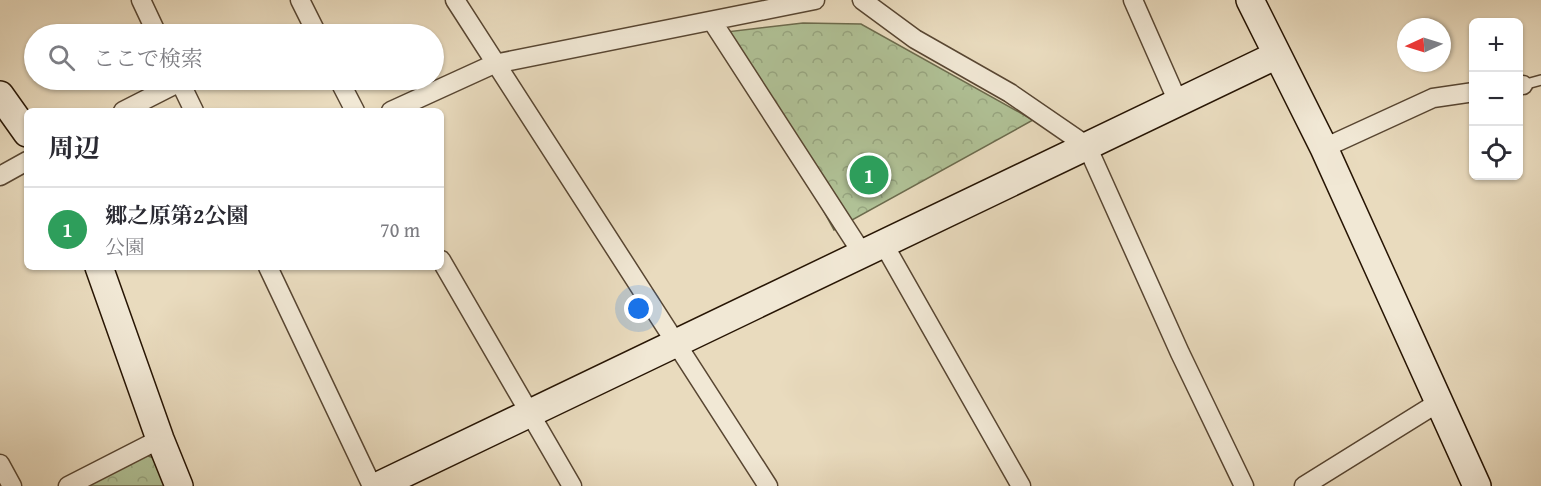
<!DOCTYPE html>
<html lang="ja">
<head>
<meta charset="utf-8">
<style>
  body { margin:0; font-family:"Gentium Book Plus","Noto Serif JP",serif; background:#f2f2f3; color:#2b2b33 }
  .controls { position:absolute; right:18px; top:18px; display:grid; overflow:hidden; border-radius:9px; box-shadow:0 2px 4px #0004 }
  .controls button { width:54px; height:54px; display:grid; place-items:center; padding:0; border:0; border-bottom:2px solid #e1e1e2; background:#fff; color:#2b2b33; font:30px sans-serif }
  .compass { position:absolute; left:1397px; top:18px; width:54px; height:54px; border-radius:50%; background:#fff; box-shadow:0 2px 4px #0004; rotate:266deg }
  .you { position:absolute; left:639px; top:309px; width:21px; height:21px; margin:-15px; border:4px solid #fff; border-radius:50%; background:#1a73e8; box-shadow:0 0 0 9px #1a73e833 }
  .badge { display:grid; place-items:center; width:39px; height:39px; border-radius:50%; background:#0b8043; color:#fff; font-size:20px; font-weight:700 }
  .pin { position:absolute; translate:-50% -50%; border:3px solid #fff; box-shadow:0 2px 6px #0006 }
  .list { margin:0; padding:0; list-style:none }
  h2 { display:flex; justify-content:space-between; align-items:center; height:78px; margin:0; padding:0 24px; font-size:26px }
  h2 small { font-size:20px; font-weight:400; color:#7c7c81 }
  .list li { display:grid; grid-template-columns:39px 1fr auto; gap:18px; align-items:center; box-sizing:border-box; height:84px; padding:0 24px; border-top:2px solid #e1e1e2 }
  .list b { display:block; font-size:22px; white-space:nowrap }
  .list p { margin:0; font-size:20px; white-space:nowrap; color:#7c7c81 }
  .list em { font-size:20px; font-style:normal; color:#7c7c81 }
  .icon { flex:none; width:33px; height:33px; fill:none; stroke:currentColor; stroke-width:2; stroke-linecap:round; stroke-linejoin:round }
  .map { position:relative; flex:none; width:1541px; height:486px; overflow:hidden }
  .search { position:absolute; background:#fff; box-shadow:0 2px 4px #0004; left:24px; top:24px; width:420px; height:66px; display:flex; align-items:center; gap:15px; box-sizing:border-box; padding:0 21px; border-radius:33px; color:#7c7c81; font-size:22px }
  .panel { position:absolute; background:#fff; box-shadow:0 2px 4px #0004; left:24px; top:108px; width:420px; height:162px; border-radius:9px }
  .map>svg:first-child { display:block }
  .park { fill:url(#park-crowns); stroke:#6c6b4d; stroke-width:1.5 }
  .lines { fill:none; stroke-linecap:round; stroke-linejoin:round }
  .lane-casing { stroke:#584632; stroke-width:12 }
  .street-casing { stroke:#584632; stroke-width:21 }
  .secondary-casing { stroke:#271504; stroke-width:30 }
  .lane { stroke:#f1e8d5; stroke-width:9 }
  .street { stroke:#f1e8d5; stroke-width:18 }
  .secondary { stroke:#f1e8d5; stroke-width:27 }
</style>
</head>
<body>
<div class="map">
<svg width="1541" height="486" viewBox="0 0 1541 486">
  <defs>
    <pattern id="park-crowns" width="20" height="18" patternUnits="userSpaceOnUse" patternTransform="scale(1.5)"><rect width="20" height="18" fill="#b0c196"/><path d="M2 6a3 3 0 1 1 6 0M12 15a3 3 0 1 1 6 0" fill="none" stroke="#97a580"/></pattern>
  </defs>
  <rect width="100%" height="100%" fill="#e9dbbe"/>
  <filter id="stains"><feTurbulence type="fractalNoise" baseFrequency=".00333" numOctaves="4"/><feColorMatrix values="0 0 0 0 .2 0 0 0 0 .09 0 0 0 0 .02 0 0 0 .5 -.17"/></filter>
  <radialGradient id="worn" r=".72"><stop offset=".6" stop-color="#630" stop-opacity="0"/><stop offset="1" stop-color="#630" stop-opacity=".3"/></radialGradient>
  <path class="park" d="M803,23L861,24L1033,120L834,230L726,32Z
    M145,455L154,458L165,486H86Z"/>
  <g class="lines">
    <defs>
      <path id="lane" d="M1523,85L1541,80"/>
      <path id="street" d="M141,0L157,34
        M300,0L317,34
        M455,0L768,486
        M862,0L915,39L1010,93L1087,146L1180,353L1244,486
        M1133,0L1178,102
        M712,21L862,253
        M179,80L194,111
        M339,80L355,111
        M1518,85H1523
        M123,111L180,82
        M391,111L494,64L815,0
        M1324,148L1433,98L1474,92
        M0,176L27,161
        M883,243L1021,486
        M441,260L572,486
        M268,267L372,486
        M0,464L12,486
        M68,486L160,439
        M1304,486L1439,402"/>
      <path id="secondary" d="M1250,0L1324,148L1477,486
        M0,95L27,133
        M99,267L160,439L179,486
        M378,486L1277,55"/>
    </defs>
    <use href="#lane" class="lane-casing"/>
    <use href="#street" class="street-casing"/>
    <use href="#secondary" class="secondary-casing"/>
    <use href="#lane" class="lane"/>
    <use href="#street" class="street"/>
    <use href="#secondary" class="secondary"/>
  </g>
  <rect width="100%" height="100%" filter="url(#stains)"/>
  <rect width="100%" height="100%" fill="url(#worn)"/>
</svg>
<div class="controls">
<button>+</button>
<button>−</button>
<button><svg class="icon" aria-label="locate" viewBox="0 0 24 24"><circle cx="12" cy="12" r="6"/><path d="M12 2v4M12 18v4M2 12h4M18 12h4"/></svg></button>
</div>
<svg class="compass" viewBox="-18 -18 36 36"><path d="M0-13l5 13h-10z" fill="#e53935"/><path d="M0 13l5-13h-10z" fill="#7c7c81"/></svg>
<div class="you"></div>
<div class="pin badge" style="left:869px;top:175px;background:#2e9e5b">1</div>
<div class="search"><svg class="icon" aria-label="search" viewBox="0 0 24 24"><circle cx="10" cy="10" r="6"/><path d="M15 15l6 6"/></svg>ここで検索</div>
<section class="panel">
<h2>周辺<small></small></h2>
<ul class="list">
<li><span class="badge" style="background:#2e9e5b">1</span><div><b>郷之原第2公園</b><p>公園</p></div><em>70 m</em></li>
</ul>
</section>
</div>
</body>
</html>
